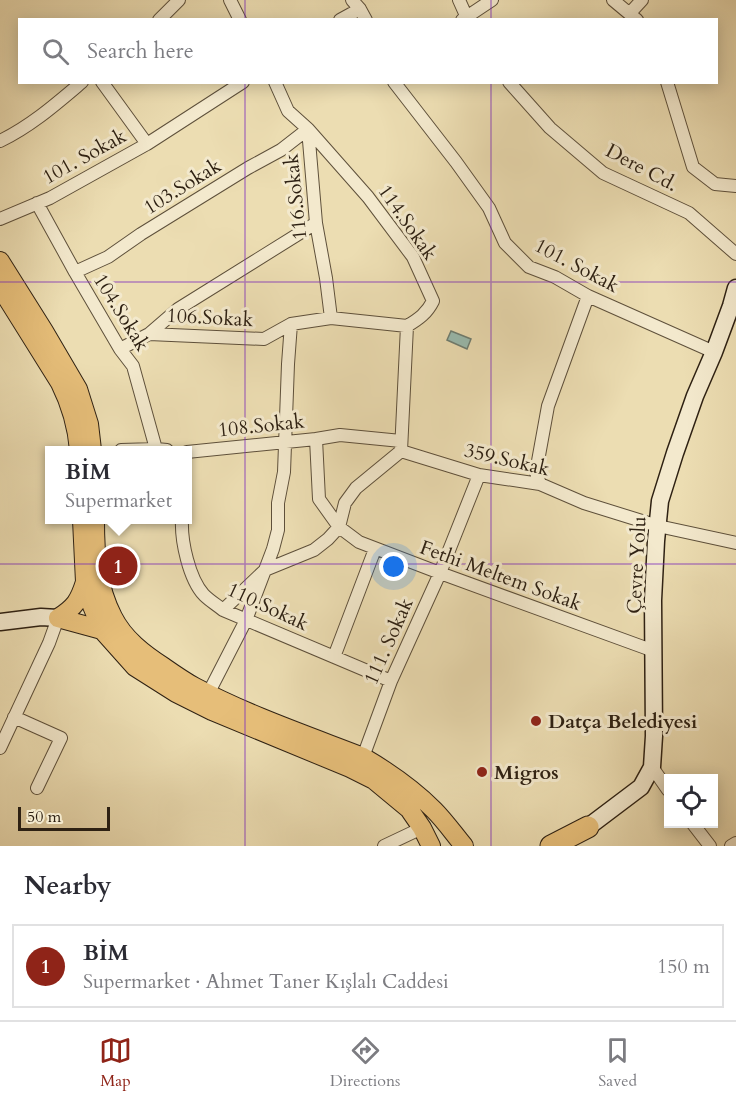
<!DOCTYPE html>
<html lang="en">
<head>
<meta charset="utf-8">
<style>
  body { margin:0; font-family:Cardo,serif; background:#f7f7f7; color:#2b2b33 }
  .controls { position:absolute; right:18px; bottom:18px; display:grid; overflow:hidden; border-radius:0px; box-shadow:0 3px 15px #0003 }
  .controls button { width:54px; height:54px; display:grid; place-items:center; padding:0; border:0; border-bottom:2px solid #e1e1e2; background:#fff; color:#2b2b33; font:30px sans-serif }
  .scale { position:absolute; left:18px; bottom:15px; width:92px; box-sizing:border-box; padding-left:6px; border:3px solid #2e2113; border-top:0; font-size:16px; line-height:21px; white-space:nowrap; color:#2e2113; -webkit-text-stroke:4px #f3e9cd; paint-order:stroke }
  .you { position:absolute; left:394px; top:567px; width:21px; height:21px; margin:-15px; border:4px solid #fff; border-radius:50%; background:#1a73e8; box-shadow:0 0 0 9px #1a73e833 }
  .badge { display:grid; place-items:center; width:39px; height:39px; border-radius:50%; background:#8f2418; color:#fff; font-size:20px; font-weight:700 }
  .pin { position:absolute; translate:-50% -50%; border:3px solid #fff; box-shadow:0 2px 6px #0006 }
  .popup { position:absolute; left:45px; top:446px; width:147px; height:78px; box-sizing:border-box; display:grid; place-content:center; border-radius:0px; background:#fff; filter:drop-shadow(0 2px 4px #0005); font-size:20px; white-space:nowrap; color:#7c7c81 }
  .popup b { font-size:22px; color:#2b2b33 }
  .popup::after { content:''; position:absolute; left:50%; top:100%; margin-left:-12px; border:12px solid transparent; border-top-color:#fff }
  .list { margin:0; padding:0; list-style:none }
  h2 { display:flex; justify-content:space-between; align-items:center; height:78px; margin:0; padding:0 24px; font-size:26px }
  h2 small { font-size:20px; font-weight:400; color:#7c7c81 }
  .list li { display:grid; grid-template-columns:39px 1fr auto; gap:18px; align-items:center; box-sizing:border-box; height:84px; margin:0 12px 12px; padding:0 12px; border:2px solid #e1e1e2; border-radius:0px }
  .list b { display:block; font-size:22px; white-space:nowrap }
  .list p { margin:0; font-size:20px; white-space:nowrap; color:#7c7c81 }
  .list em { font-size:20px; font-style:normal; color:#7c7c81 }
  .icon { flex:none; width:33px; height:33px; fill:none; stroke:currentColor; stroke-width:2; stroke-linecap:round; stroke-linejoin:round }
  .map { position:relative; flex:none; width:736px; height:846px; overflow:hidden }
  .search { position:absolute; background:#fff; box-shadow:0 3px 15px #0003; left:18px; right:18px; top:18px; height:66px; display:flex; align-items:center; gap:15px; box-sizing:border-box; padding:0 21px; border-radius:0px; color:#7c7c81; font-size:22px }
  .sheet { height:174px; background:#fff }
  nav { display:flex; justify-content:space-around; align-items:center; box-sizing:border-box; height:84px; border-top:2px solid #e1e1e2; background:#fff; font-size:16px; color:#7c7c81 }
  nav a { display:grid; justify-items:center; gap:3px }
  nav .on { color:#8f2418 }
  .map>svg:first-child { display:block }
  .water { fill:#99bbaf; stroke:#6e7d71; stroke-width:1.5 }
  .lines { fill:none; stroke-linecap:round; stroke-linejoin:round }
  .street-casing { stroke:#5e503b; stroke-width:14 }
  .secondary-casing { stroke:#2e2113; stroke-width:19 }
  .primary-casing { stroke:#2e2113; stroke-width:20 }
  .highway-casing { stroke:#2e2113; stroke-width:23 }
  .street { stroke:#f3e9cd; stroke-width:12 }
  .secondary { stroke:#f3e9cd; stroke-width:16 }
  .primary { stroke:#e6be79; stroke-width:18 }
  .highway { stroke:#e6be79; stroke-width:21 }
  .grid { fill:none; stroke:#7b2cbf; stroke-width:1.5; stroke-opacity:0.55 }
  .poi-dot { fill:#8f2418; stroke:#f3e9cd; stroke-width:2 }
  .labels { text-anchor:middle; stroke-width:6; stroke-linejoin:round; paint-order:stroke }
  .street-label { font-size:20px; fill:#2e2113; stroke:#f3e9cd }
  .poi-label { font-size:20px; font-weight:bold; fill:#2e2113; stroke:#f3e9cd; text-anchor:start }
</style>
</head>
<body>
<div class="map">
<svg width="736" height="846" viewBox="0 0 736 846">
  <rect width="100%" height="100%" fill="#ecddb2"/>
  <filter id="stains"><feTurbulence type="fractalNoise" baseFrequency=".00333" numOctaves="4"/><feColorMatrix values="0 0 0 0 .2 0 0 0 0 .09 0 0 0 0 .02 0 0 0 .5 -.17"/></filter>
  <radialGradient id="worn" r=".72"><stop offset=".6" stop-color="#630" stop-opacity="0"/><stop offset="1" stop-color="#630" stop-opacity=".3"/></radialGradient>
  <path class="water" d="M451,331L471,339L467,349L447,340Z"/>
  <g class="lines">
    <defs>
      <path id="street" d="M230,0L240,20
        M352,0L360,9L366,20
        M459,0L468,20
        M613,0L637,20
        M630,13L642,0
        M159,20L179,0
        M340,20L360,9
        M462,20L492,0
        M102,82L147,144
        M275,82L288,111L308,129L316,223L326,278L331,318
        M394,82L456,162L489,208L505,243L529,267L555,277L588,296L714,352
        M509,82L550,128L603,173L689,213L736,254
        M667,82L693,167L715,184L736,186
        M0,141C31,126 56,104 82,82
        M37,203L75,272L120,349L133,366L156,449
        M0,219L50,198L147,144L243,82
        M75,272L108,257L141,234L248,168L281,150L308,129L368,197L413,257L433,301C427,313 419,319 407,326L401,451
        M149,334L264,339L291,324L331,318L407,326
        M120,349L149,334L178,309L316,223
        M316,439L340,435L401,441
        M121,450L156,449L167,450
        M187,452L316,439L319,499L339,527L359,542L440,573L654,651
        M540,484L536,472L548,406L588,296
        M182,520C181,541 189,579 204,595C210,601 217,605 223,610L391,681
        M223,610L265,570L314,550L328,539L339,527L345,503L356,488L401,451L479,475L540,484L584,503L658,526L736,543
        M334,657L375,549
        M208,694L246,620L273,549L278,530V503L284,472L288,364L291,324
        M14,717L61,738L37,788
        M0,748L49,643L58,618
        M363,757L391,681L440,573L479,475
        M652,767L668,790
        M693,824L710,846
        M384,846L422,828
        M731,846L736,843"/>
      <path id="secondary" d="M0,622L41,617L58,618
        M588,827L641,787L652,767L654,736L653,600L656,541L660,501L675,453L695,396L714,352L731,306L736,288"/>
      <path id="primary" d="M0,261L44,331L78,389L89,424L92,450
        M0,287L60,383C71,405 77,426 79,450
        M82,520L85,582L92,606L102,630L135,667L176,693L212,711L350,768L374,780L409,809L422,828L431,846
        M95,520C95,554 97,586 113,617C124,639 144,654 164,667C174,674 184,681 195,687C248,715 306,735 363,757C387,771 414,790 434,810C445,821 454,834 464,846
        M58,618C75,607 79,601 85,582
        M58,618L102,630"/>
      <path id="highway" d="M551,846L588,827"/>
    </defs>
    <use href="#street" class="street-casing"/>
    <use href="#secondary" class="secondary-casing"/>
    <use href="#primary" class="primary-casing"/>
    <use href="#highway" class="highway-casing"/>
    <use href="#street" class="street"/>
    <use href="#secondary" class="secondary"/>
    <use href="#primary" class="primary"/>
    <use href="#highway" class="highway"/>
  </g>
  <path class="grid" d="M245,0V20M491,0V20M245,82V846M491,82V846M0,282H736M0,564H736"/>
  <g class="poi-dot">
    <circle cx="536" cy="721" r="6"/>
    <circle cx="482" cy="772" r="6"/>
  </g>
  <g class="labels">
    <g class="street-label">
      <text transform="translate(84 156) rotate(-29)" y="7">101. Sokak</text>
      <text transform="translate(642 167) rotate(28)" y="7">Dere Cd.</text>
      <text transform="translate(182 186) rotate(-32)" y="7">103.Sokak</text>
      <text transform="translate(295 197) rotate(-96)" y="7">116.Sokak</text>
      <text transform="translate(408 222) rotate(55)" y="7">114.Sokak</text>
      <text transform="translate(577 265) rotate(28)" y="7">101. Sokak</text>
      <text transform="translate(122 312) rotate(58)" y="7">104.Sokak</text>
      <text transform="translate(210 317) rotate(3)" y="7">106.Sokak</text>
      <text transform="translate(261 425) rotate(-6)" y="7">108.Sokak</text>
      <text transform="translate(507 459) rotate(13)" y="7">359.Sokak</text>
      <text transform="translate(636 565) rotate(-87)" y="7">Çevre Yolu</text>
      <text transform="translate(501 575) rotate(20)" y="7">Fethi Meltem Sokak</text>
      <text transform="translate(268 606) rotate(25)" y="7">110.Sokak</text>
      <text transform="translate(388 641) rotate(-66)" y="7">111. Sokak</text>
    </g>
    <g class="poi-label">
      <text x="548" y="728">Datça Belediyesi</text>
      <text x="494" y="779">Migros</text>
    </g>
  </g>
  <rect width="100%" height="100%" filter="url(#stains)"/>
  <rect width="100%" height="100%" fill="url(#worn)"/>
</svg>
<div class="controls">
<button><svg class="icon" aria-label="locate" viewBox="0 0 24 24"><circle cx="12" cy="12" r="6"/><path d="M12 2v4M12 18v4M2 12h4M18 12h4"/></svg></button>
</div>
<div class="scale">50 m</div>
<div class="you"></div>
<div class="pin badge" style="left:118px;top:566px">1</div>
<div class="popup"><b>BİM</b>Supermarket</div>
<div class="search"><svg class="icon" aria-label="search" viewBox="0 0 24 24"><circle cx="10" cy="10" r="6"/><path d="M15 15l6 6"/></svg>Search here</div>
</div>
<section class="sheet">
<h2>Nearby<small></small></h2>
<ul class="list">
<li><span class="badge">1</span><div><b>BİM</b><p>Supermarket · Ahmet Taner Kışlalı Caddesi</p></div><em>150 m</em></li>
</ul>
</section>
<nav>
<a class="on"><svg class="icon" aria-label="map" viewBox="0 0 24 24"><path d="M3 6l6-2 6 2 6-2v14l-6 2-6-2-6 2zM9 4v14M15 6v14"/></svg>Map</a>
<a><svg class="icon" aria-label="directions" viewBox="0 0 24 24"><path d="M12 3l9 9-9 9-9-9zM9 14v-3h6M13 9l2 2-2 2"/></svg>Directions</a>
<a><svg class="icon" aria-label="saved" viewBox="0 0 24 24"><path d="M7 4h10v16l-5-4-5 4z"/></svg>Saved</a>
</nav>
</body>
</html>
